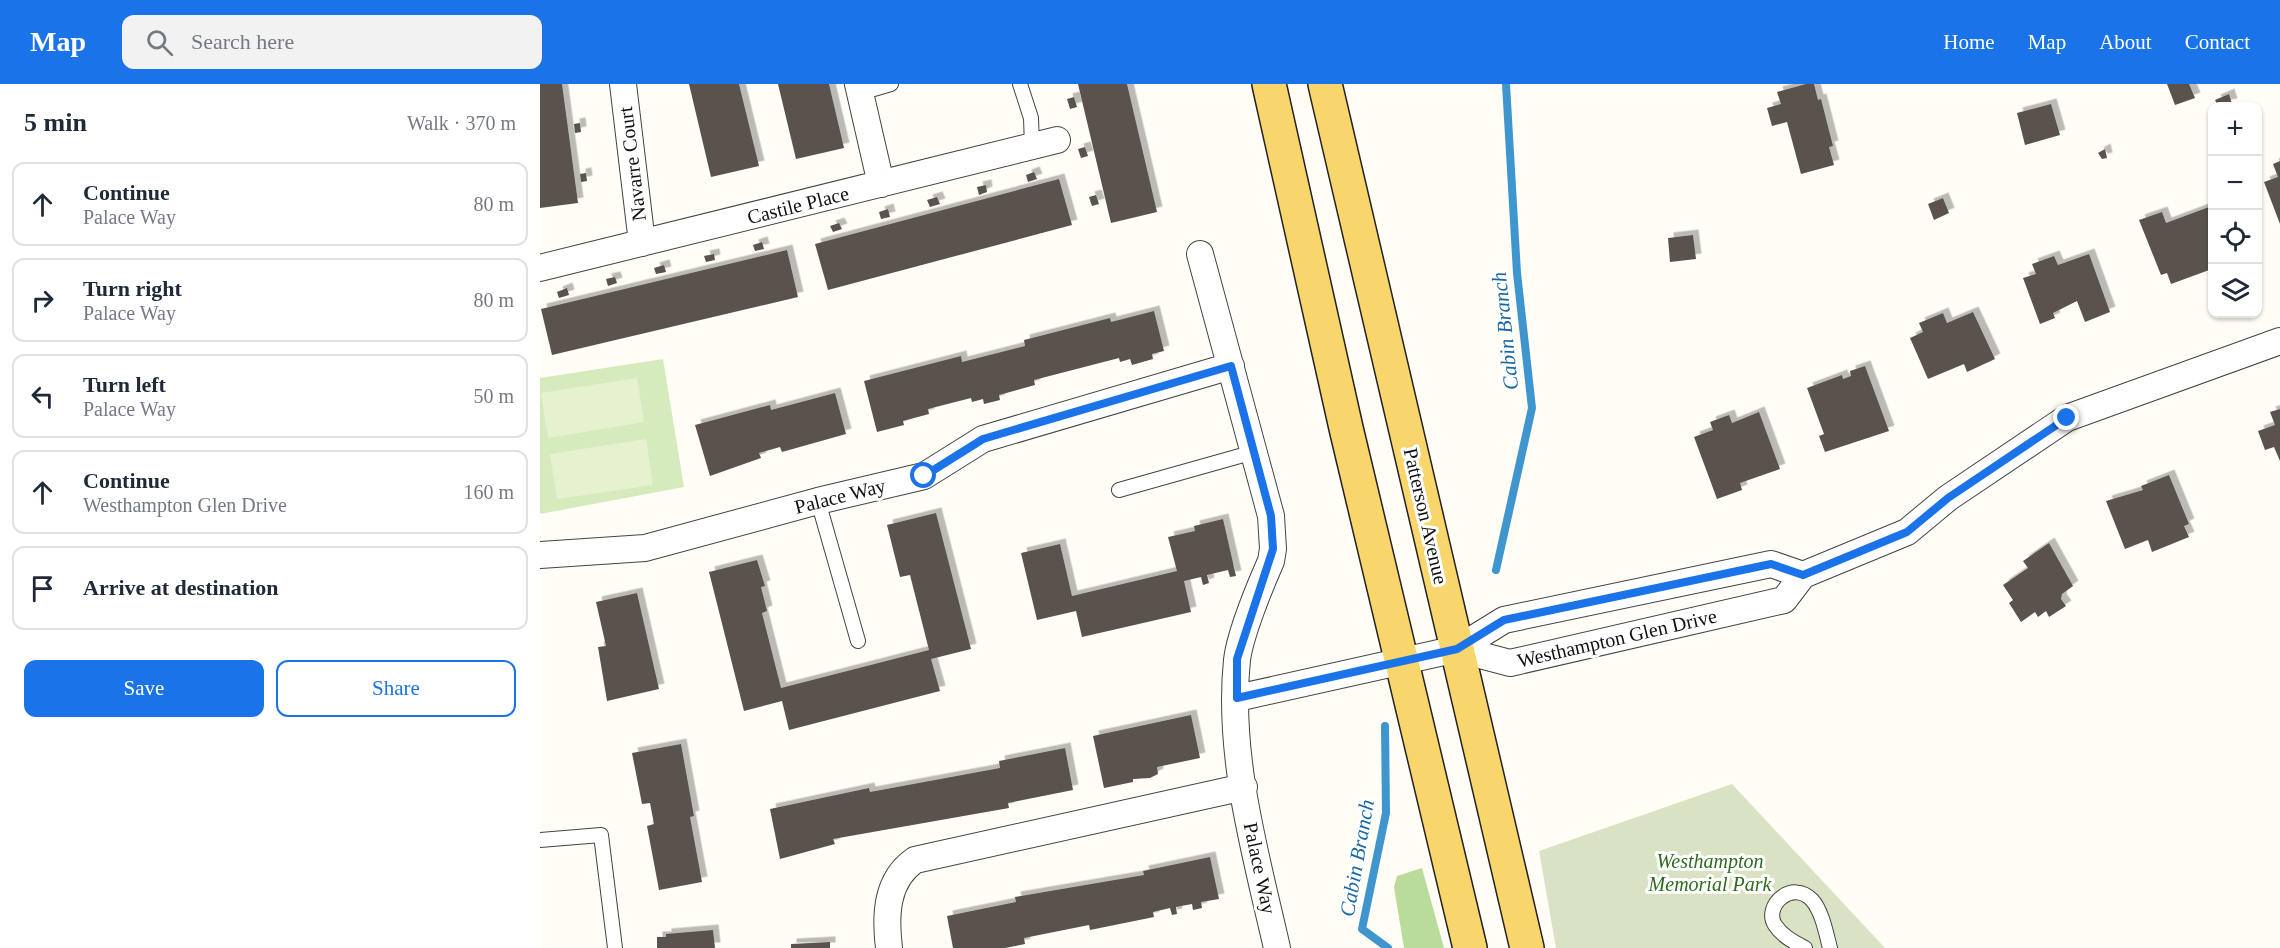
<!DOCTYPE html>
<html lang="en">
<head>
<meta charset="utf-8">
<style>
  body { margin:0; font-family:Georgia,serif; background:#f2f2f3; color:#1f2937 }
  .controls { position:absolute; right:18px; top:18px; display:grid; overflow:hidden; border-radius:12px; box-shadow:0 2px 4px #0004 }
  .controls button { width:54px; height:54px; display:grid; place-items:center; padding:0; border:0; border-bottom:2px solid #e0e1e3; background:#fff; color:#1f2937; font:30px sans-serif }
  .stop { position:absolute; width:18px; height:18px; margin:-14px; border:4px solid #1a73e8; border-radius:50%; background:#fff }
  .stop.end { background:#1a73e8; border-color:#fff; box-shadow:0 2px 6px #0008 }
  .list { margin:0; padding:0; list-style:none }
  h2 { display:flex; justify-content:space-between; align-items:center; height:78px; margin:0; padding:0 24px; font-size:26px }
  h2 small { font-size:20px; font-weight:400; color:#747a83 }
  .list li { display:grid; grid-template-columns:39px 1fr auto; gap:18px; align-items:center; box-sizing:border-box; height:84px; margin:0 12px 12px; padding:0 12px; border:2px solid #e0e1e3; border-radius:12px }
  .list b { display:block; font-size:22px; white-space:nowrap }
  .list p { margin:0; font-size:20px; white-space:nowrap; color:#747a83 }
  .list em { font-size:20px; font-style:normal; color:#747a83 }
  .actions { display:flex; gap:12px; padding:18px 24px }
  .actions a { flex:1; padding:14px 0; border:2px solid #1a73e8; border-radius:12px; text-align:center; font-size:21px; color:#1a73e8 }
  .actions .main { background:#1a73e8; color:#fff }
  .icon { flex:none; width:33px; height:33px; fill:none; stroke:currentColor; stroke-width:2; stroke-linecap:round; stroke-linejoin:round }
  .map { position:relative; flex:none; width:1740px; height:864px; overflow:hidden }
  header { display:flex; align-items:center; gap:36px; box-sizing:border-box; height:84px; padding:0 30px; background:#1a73e8; color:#fff }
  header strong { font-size:28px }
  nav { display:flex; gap:33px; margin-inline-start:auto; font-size:21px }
  .search { width:420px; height:54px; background:#f2f2f3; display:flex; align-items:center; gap:15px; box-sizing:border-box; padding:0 21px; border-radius:12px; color:#747a83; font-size:22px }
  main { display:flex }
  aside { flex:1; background:#fff }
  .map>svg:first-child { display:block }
  .green { fill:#d5ebbd }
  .forest { fill:#b9dc9c }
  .cemetery { fill:#d9e3c4 }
  .pitch { fill:#e6f2cf }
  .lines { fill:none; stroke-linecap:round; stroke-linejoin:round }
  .stream { stroke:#3f96cf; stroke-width:8 }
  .building { fill:#5a524d; filter:url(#shadow) }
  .service-casing { stroke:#444; stroke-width:16 }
  .minor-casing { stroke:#444; stroke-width:28 }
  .primary-casing { stroke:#222; stroke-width:36 }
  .service { stroke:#fff; stroke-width:14 }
  .minor { stroke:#fff; stroke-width:26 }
  .primary { stroke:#f9d66b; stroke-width:33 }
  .route { stroke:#1a73e8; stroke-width:8 }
  .labels { text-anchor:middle; stroke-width:6; stroke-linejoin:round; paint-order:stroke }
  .street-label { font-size:20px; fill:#111; stroke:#fff }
  .park-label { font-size:20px; font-style:italic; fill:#2f6b1f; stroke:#fff }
  .water-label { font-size:21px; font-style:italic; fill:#1768a6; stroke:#fff }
</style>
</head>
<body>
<header>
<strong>Map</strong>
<div class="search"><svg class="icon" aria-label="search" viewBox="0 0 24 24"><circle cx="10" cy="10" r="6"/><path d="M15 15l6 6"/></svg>Search here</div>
<nav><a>Home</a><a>Map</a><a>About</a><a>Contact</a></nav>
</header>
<main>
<aside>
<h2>5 min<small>Walk · 370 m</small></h2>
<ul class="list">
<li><svg class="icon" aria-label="ahead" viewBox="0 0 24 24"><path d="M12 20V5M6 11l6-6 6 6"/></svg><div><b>Continue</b><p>Palace Way</p></div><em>80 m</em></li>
<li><svg class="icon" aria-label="right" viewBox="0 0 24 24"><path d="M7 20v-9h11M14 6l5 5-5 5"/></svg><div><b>Turn right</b><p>Palace Way</p></div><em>80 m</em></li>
<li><svg class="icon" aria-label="left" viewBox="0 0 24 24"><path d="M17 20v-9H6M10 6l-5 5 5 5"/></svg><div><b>Turn left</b><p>Palace Way</p></div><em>50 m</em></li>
<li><svg class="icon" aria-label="ahead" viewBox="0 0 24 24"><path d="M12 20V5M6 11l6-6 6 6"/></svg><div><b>Continue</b><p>Westhampton Glen Drive</p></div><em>160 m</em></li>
<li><svg class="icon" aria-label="arrive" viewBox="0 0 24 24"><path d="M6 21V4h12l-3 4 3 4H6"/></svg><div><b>Arrive at destination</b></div></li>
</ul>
<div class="actions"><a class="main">Save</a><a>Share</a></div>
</aside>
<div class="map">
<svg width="1740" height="864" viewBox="0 0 1740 864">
  <defs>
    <filter id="shadow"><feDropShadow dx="5.5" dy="-5.5" stdDeviation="0" flood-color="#0004"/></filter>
  </defs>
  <rect width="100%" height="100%" fill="#fffdf5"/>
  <path class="green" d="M123,275L144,403L0,430V294Z"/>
  <path class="forest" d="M882,784L904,864H864L854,803L857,792Z"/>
  <path class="cemetery" d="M1192,700L1345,864H1016L999,767Z"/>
  <path class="pitch" d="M97,294L104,338L8,354L1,309Z
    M106,355L113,401L17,415L10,370Z"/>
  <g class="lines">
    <path class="stream" d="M956,486L992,324L977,189L966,0
      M845,642L846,729L822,845L848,864"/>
  </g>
  <path class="building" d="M0,0H22L38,119L0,124Z
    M149,0H199L219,82L171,93Z
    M238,0H289L304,64L256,75Z
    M538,0H587L617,128L571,139Z
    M1266,0H1274L1278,16L1281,15L1293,62L1289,63L1294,81L1261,90L1247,38L1232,42L1227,24L1241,20L1237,8Z
    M1627,0H1649L1655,14L1635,21Z
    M1689,10L1692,20L1678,22L1675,16Z
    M534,13L537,23L530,25L527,15Z
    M1511,20L1520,51L1485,61L1477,29Z
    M40,39L41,48L35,49L34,40Z
    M545,63L548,72L541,74L538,65Z
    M1565,65L1567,74L1562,75L1558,69Z
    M1740,77V140L1724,98L1738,93L1733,80Z
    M494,88L497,95L488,98L486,91Z
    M46,89L47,97L41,98L40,90Z
    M519,95L532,141L288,206L275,160Z
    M446,101L447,108L439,111L437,103Z
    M556,111L559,120L552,122L549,113Z
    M397,113L400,120L390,123L387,116Z
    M1403,114L1409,129L1394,136L1388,120Z
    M1669,123L1672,132V185L1631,200L1627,189L1621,191L1599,136L1622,128L1626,139Z
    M348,125L350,133L341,135L339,128Z
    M299,139L302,145L293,148L290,142Z
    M1153,151L1156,175L1130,178L1128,154Z
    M222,158L224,165L215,167L213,161Z
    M247,166L258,213L12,271L1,225Z
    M174,170L175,176L166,178L164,172Z
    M1549,170L1570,228L1545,238L1537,217L1513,229L1515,234L1500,240L1483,194L1496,190L1492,180L1514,172L1518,181Z
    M124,181L126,188L116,190L114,184Z
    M75,193L77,199L68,202L66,195Z
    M27,204L29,211L19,214L17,208Z
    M614,227L624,267L612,270L613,275L592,281L590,275L580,278L579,274L494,296L495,301L459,311L460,316L444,320L443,315L432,318L431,314L388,325L389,330L363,337L364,341L337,348L324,297L421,272L422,278L485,262L484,256L570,234L571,238Z
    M1433,228L1455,275L1427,288L1424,280L1388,295L1370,254L1383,248L1379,239L1403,229L1407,239Z
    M1325,282L1349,347L1285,368L1279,352L1284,350L1267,304L1302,291L1303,295L1311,292L1310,287Z
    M295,309L306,350L242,368L240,363L219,369L221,374L170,392L155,341L230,321L231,326Z
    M1740,325V377L1734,363L1725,366L1718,347L1735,341L1730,328Z
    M1219,328L1240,385L1200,399L1202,406L1177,415L1154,353L1173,346L1170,338L1189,331L1192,339Z
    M1629,391L1649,440L1644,442L1649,453L1612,468L1608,456L1585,465L1566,417L1603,406L1601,402Z
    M396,429L431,565L391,575L400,607L249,646L242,617L204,627L169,488L217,476L225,502L221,503L227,527L222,529L241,604L389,566L370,491L360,493L347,441Z
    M683,435L696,492L690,493L688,486L667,491L669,499L663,501L661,493L644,497L651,528L542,553L536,527L497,536L481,469L520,460L532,512L637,487L628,453L655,447L654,442Z
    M1509,459L1533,502L1522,510L1521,515L1526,522L1509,533L1506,527L1498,533L1495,528L1481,538L1469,519L1473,516L1463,501L1488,484L1483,477Z
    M97,509L119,605L67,617L58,563L66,562L56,518Z
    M651,631L660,674L617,683L618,690L610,694L593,695V698L564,704L553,652Z
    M141,660L154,732L150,733L162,798L119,806L107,742L114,740L110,719L102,720L92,669Z
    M525,664L533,706L468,719L469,724L293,755L295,760L240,775L230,725L329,704L330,708L460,684L459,677Z
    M670,773L679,815L661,818L662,824L653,826L652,820L636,823L637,830L632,831L630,824L613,828L614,833L550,846L549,841L484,854L485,860L465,864H413L407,832L476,818L475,813L604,791L603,787Z
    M173,846L175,864H117V853H126V850Z
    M290,858V864H251V860Z"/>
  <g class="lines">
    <defs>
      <path id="service" d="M480,0L491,34L492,62
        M320,9L351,0
        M579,406L714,368
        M278,417L318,557
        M0,756L61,751L75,864
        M1265,864C1254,858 1242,852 1235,841C1223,822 1252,795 1272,816C1282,827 1286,849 1290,864"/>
      <path id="minor" d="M83,0L102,159
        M318,0L341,100
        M660,170L731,432L733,465L731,477C720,502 700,551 697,576C687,672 716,771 737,864
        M0,184L517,56
        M0,471L105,464L278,417L384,392L443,355L691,282
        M917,565L970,579L1244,516L1263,491L1367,448L1408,414L1527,334L1740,257
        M697,614L917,565L964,536L1231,480L1263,491
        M349,864C345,831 346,796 375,776L704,703"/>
      <path id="primary" d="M729,0L806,344L930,864
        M785,0L987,864"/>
    </defs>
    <use href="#service" class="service-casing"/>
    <use href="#minor" class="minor-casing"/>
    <use href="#primary" class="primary-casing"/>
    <use href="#service" class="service"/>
    <use href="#minor" class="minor"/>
    <use href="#primary" class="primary"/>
  </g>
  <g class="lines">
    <path class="route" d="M384,392L443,355L691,282L731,432L733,465L697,575V614L917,565L964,536L1231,480L1263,491L1367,448L1408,414L1527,334"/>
  </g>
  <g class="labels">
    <g class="street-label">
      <text transform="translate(92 80) rotate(-97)" y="7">Navarre Court</text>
      <text transform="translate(258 121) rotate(-14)" y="7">Castile Place</text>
      <text transform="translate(300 412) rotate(-14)" y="7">Palace Way</text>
      <text transform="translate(886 432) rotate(77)" y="7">Patterson Avenue</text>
      <text transform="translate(1077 554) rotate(-13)" y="7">Westhampton Glen Drive</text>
      <text transform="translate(720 784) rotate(78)" y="7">Palace Way</text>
    </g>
    <g class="park-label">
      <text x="1170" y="784">Westhampton<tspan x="1170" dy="23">Memorial Park</tspan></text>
    </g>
    <g class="water-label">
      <text transform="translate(965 247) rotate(-96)" y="7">Cabin Branch</text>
      <text transform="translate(817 774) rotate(-80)" y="7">Cabin Branch</text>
    </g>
  </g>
</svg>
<div class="controls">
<button>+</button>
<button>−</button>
<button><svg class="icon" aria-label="locate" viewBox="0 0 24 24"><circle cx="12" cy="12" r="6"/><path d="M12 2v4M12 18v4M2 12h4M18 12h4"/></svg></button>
<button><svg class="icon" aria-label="layers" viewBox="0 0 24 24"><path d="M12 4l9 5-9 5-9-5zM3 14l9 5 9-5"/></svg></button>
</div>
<div class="stop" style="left:384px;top:392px"></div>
<div class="stop end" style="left:1527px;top:334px"></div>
</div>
</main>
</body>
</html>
